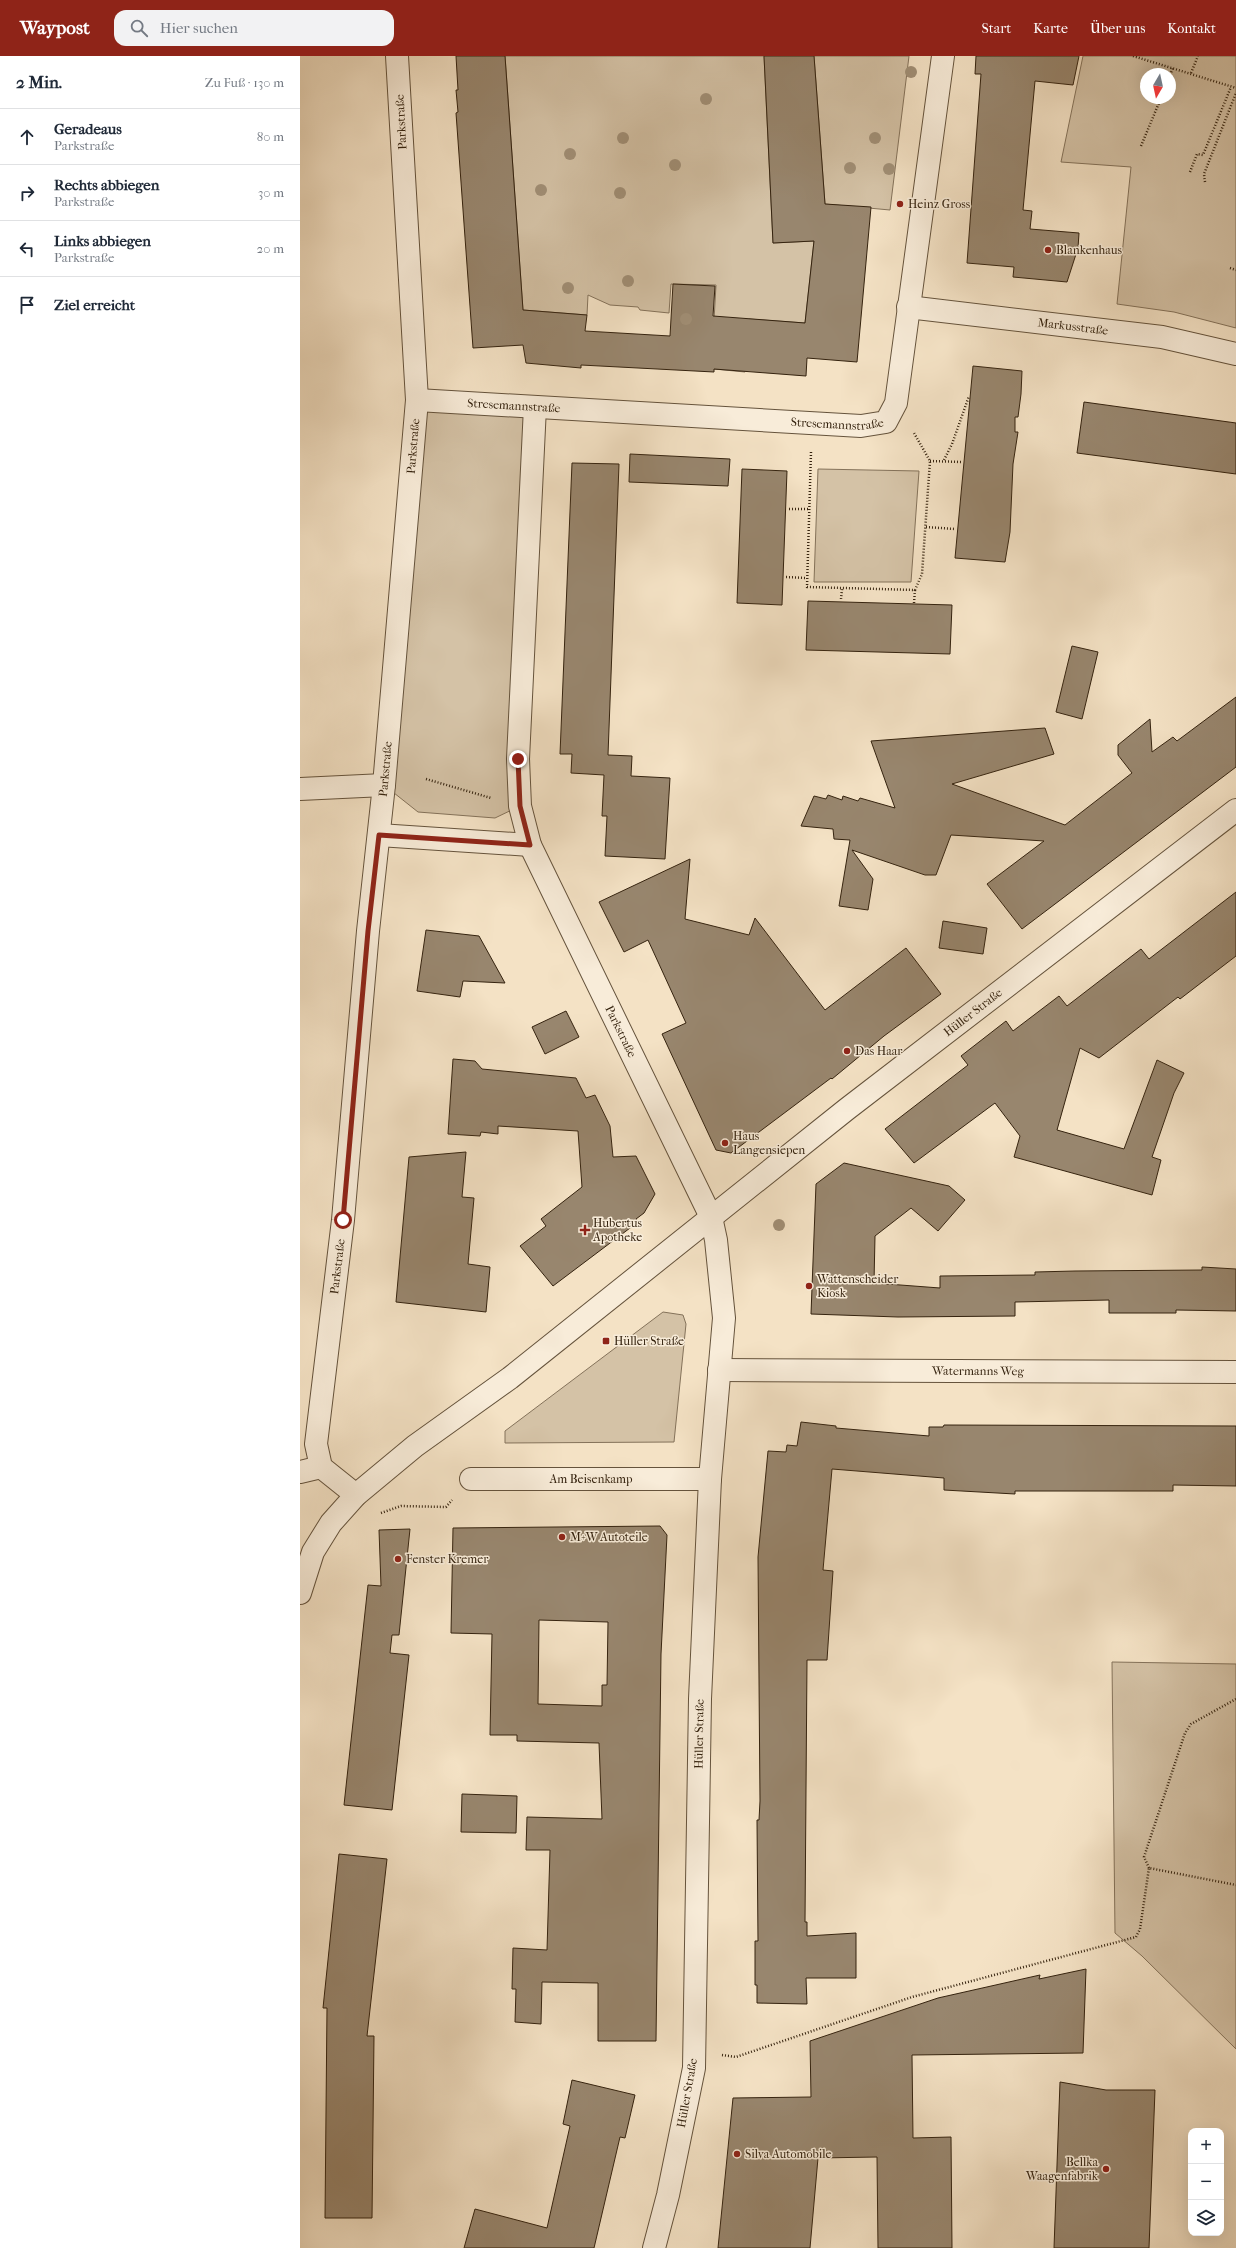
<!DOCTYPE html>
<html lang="de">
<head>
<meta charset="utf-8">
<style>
  body { margin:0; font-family:"IM FELL French Canon",serif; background:#f2f2f3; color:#1f2937 }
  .controls { position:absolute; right:12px; bottom:12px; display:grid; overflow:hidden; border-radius:8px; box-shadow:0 4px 16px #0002 }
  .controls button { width:36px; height:36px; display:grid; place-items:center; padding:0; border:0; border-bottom:1px solid #e0e1e3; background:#fff; color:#1f2937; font:20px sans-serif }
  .compass { position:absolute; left:840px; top:12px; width:36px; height:36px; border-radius:50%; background:#fff; box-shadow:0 4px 16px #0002; rotate:189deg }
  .stop { position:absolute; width:12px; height:12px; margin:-9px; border:3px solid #8f2418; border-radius:50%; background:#fff }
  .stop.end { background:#8f2418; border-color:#fff; box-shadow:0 1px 4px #0008 }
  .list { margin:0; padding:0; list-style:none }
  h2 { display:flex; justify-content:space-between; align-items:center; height:52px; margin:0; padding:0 16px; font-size:17px }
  h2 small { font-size:13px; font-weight:400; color:#747a83 }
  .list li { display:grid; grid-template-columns:26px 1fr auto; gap:12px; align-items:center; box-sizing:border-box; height:56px; padding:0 16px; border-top:1px solid #e0e1e3 }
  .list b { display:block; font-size:15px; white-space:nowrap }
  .list p { margin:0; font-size:13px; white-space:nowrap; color:#747a83 }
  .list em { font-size:13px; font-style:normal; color:#747a83 }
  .icon { flex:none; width:22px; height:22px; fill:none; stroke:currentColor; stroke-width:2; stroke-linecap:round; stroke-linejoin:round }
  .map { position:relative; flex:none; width:936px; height:2192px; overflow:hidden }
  header { display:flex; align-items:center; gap:24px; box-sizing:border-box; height:56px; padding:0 20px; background:#8f2418; color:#fff }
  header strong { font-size:19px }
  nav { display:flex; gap:22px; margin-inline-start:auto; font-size:14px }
  .search { width:280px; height:36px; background:#f2f2f3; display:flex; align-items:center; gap:10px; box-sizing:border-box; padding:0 14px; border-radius:12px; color:#747a83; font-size:15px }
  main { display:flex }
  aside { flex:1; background:#fff }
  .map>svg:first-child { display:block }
  .green { fill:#d4c2a6; stroke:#84725a; fill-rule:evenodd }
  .building { fill:#98866e; stroke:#35230f; fill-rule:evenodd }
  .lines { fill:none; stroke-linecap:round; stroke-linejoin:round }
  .minor-casing { stroke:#65533c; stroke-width:24 }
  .path { stroke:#35230f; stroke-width:2.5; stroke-dasharray:1 2; stroke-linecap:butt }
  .minor { stroke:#f8ecd9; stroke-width:22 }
  .tree { fill:#a18f76 }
  .route { stroke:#8f2418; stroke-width:5 }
  .poi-dot { fill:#8f2418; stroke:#f8ecd9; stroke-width:1.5 }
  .labels { text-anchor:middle; stroke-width:3; stroke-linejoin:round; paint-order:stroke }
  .street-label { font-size:12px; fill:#35230f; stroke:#f8ecd9 }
  .poi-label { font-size:12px; fill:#35230f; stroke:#f8ecd9; text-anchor:start }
</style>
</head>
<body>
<header>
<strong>Waypost</strong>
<div class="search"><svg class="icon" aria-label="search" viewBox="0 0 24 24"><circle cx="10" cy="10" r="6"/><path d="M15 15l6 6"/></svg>Hier suchen</div>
<nav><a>Start</a><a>Karte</a><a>Über uns</a><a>Kontakt</a></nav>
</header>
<main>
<aside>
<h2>2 Min.<small>Zu Fuß · 130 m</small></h2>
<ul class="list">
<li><svg class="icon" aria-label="ahead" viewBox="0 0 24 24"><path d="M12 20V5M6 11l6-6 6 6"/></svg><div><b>Geradeaus</b><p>Parkstraße</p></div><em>80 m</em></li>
<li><svg class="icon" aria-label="right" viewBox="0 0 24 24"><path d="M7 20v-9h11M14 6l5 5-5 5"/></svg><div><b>Rechts abbiegen</b><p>Parkstraße</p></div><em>30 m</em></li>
<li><svg class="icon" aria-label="left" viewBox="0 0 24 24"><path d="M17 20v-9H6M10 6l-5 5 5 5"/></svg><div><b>Links abbiegen</b><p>Parkstraße</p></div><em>20 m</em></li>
<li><svg class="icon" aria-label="arrive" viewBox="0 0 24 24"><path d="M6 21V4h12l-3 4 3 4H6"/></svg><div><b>Ziel erreicht</b></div></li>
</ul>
</aside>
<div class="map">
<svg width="936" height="2192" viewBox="0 0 936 2192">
  <rect width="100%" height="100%" fill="#f4e2c5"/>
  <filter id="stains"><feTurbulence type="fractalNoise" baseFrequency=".005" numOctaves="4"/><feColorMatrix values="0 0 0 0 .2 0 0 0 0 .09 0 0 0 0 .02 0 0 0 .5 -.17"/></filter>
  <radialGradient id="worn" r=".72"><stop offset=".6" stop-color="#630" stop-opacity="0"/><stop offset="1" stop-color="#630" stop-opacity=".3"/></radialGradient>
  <path class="green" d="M205,0H464L473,187L514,185L505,267L449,263L445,316L414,313L416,282H413L416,229L371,228L369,257L340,254L338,251L310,249L288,239L287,259L223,254Z
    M514,0H609L590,154L525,148Z
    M783,0H936V272L874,256L817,248L831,111L761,106ZM846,18H870V42H846Z
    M117,344L235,351L220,750L195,762L118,756L84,729Z
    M518,413L619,415L611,526H514Z
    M363,1256L383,1259L386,1268L374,1386L205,1387V1375Z
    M812,1606L936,1608V1993L842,1900L815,1877Z"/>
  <path class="building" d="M156,0H205L223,254L287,259L285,275L370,280L373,228L415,230L413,260L505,267L514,185L473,187L464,0H514L525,148L571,151L557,306L507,302L506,320L414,313V316L281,309V312L226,307L223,289L173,292L156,57L158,56L156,34H158Z
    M676,0H779L773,29L735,25L723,154L732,155L730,173L779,177L778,192L767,226L713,221L714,211L667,207L681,18H675Z
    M673,310L722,315L721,338L718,361H715V376H718L713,408L710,476L705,506L655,502Z
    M784,346L936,367V418L777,397Z
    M330,398L430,403L428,430L329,426Z
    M272,407L319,408L308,699L332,700L331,720L370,722L365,803L305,800L307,760H302L304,719L271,717L272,698H260Z
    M442,413L487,415L482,549L437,547Z
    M508,545L652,549L650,598L506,594Z
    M772,590L798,596L782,663L756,656Z
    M936,641V711L722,873L687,828L744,785L651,779L636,819H625L552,794L573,823L568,854L539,850L550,784L534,783L533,773L501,770L514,740L526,743L528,739L542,744L543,740L558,745L560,742L595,752L571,685L745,672L754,698L652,728L765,769L832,717L818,699V689L850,663L852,696L873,681L877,685Z
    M390,803L385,863L449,879L455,862L525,954L606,892L641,938L584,980L532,1023L531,1022L431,1097L416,1094L362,978L386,967L348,884L324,896L299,846Z
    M936,836V900L880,943L878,941L799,1002L780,992L757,1074L824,1093L857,1004L884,1017L874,1037L852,1101L861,1104L852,1139L714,1101L720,1080L695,1047L614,1107L585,1073L668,1009L661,1000L706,965L713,975L759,940L767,950L841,893L849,903Z
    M643,865L687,872L683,898L639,892Z
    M126,874L179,880L205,927L163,925L160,941L117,935Z
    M266,955L279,981L245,998L232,971Z
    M153,1003L175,1005L182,1013L276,1022L286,1042L295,1039L310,1070L313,1101L336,1100L355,1138L344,1157L336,1163L338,1166L253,1230L220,1190L246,1170L241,1163L282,1131L278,1075L198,1070V1078L181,1076L180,1080L148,1078Z
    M166,1096L162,1141L174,1142L168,1208L190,1211L186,1256L96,1246L109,1101Z
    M544,1107L649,1130L665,1144L638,1175L611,1152L575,1180L574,1227L640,1232V1220L735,1219V1216L775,1215L902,1214V1211L936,1213V1255L876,1254V1257H809V1244L715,1246V1260L598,1261L511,1258L516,1128Z
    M501,1366L536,1370V1372L629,1380V1371H643L644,1369L936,1370V1430L873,1429V1435H715V1438L644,1434V1422L532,1413L523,1514L533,1515L527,1604H507L505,1866H507V1880L556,1877V1922H506L507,1948L457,1947V1929H455V1885H458L457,1764H459L460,1745L458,1501L468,1395L486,1396L487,1389L497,1390Z
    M360,1470L367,1479L361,1598L356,1985H298V1927L242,1926L241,1968L215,1966L216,1933H212L213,1892L247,1894L250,1794H226L227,1761L302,1763L299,1687L217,1685V1679H190L192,1578L151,1577L153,1472ZM239,1564L308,1566L307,1629H302V1650L238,1648Z
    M110,1473L99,1579H92L90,1597L109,1599L92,1754L44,1749L68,1529L81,1530L79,1474Z
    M162,1738L217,1740L216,1777L161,1776Z
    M39,1798L87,1803L67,1980H74L72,2162H25L27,1952H23Z
    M786,1913L783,1997L612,1999L613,2082L651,2081L652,2192H578L577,2101L518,2102L510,2192H418L433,2042L511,2041L510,1985L638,1942L740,1919L739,1923Z
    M272,2024L335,2039L325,2082L320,2081L294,2192H164L175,2153L247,2172L270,2070L263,2068Z
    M760,2026L806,2034H855L849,2192H754Z"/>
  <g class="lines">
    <defs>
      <g id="minor">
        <path id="s1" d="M608,251L862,281L936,298"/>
        <path id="s2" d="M117,344L561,370L586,366L596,347L643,0"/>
        <path id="s3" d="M235,351L218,703L220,750L230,789L411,1161L416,1184L424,1262L410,1423L400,1643L394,2012L368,2139L354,2192"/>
        <path d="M0,733L84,729"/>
        <path d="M79,779L230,789"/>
        <path id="s4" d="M419,1314L936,1316"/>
        <path d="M0,1416L21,1411"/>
        <path id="s5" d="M171,1423H410"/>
        <path id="s6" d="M56,1439L21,1411L16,1388L43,1164L68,875L84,729L117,344L97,0"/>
        <path id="s7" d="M0,1537L13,1496L31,1467L56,1439L115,1390L210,1322L547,1053L936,754"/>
      </g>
    </defs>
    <use href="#minor" class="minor-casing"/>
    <path class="path" d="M833,0L936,32
      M891,17L898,0
      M870,19L873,12
      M841,90L861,42
      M890,116L897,98L903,99L931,31
      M905,126L904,118L936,37
      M930,212L936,214
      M511,396L507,531L615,534L622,518L630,405L614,377
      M644,404L652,388L669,340
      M630,405L661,406
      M489,453H508
      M626,471L655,473
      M486,521L506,522
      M541,543L542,533
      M614,547L615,534
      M126,723L191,742
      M81,1457L101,1450L146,1451L152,1444
      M849,1812L844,1801L885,1677L891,1668L936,1643
      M422,1999L436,2001L612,1941L836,1881L840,1873L849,1812L936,1829"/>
    <use href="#minor" class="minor"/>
  </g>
  <g class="tree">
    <circle cx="611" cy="16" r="6"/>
    <circle cx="406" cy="43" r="6"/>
    <circle cx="323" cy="82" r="6"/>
    <circle cx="575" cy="82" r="6"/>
    <circle cx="270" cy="98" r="6"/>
    <circle cx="375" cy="109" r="6"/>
    <circle cx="550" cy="112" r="6"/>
    <circle cx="589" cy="113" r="6"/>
    <circle cx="241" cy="134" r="6"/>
    <circle cx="320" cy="137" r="6"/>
    <circle cx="328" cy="225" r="6"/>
    <circle cx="268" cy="232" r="6"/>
    <circle cx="386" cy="263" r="6"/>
    <circle cx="479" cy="1169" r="6"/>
  </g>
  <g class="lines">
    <path class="route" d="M43,1164L68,875L79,779L230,789L220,750L218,703"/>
  </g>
  <g class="poi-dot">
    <circle cx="600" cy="148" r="4"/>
    <circle cx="748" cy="194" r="4"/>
    <circle cx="547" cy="995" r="4"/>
    <circle cx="425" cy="1087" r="4"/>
    <path d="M283 1168h4v4h4v4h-4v4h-4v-4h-4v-4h4z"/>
    <circle cx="509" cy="1230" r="4"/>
    <rect x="302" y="1281" width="8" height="8" rx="2"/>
    <circle cx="262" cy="1481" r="4"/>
    <circle cx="98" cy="1503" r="4"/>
    <circle cx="437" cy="2098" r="4"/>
    <circle cx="806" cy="2113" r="4"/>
  </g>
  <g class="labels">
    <g class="street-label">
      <text transform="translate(101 66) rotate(-93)" y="4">Parkstraße</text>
      <text dy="4" stroke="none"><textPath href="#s1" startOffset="166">Markusstraße</textPath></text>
      <text dy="4" stroke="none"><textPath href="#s2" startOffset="97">Stresemannstraße</textPath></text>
      <text dy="4" stroke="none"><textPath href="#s2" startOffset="421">Stresemannstraße</textPath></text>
      <text dy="4" stroke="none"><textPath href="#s6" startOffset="1071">Parkstraße</textPath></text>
      <text dy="4" stroke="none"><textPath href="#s6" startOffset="747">Parkstraße</textPath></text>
      <text dy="4" stroke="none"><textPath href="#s7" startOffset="898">Hüller Straße</textPath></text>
      <text dy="4" stroke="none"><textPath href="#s3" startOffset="647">Parkstraße</textPath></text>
      <text dy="4" stroke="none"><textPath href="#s6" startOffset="247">Parkstraße</textPath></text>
      <text dy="4" stroke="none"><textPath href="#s4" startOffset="259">Watermanns Weg</textPath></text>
      <text dy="4" stroke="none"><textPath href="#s5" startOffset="120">Am Beisenkamp</textPath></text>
      <text transform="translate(399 1678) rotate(-89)" y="4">Hüller Straße</text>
      <text transform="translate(387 2037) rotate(-80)" y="4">Hüller Straße</text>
    </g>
    <g class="poi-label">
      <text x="608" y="152">Heinz Gross</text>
      <text x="756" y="198">Blankenhaus</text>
      <text x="555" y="999">Das Haar</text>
      <text x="433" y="1084">Haus<tspan x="433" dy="14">Langensiepen</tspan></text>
      <text x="293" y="1171">Hubertus<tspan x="293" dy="14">Apotheke</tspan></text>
      <text x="517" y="1227">Wattenscheider<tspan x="517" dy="14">Kiosk</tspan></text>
      <text x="314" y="1289">Hüller Straße</text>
      <text x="270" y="1485">M+W Autoteile</text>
      <text x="106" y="1507">Fenster Kremer</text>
      <text x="445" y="2102">Silva Automobile</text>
      <text x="798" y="2110" text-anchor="end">Bellka<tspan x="798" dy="14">Waagenfabrik</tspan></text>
    </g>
  </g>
  <rect width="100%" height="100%" filter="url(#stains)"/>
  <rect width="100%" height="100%" fill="url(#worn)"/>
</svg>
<div class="controls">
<button>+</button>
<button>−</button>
<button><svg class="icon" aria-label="layers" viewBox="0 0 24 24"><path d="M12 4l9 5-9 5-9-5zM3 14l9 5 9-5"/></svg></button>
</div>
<svg class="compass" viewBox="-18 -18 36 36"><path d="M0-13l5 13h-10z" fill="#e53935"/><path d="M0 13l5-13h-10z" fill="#747a83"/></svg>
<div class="stop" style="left:43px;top:1164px"></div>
<div class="stop end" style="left:218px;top:703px"></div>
</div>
</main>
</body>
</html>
